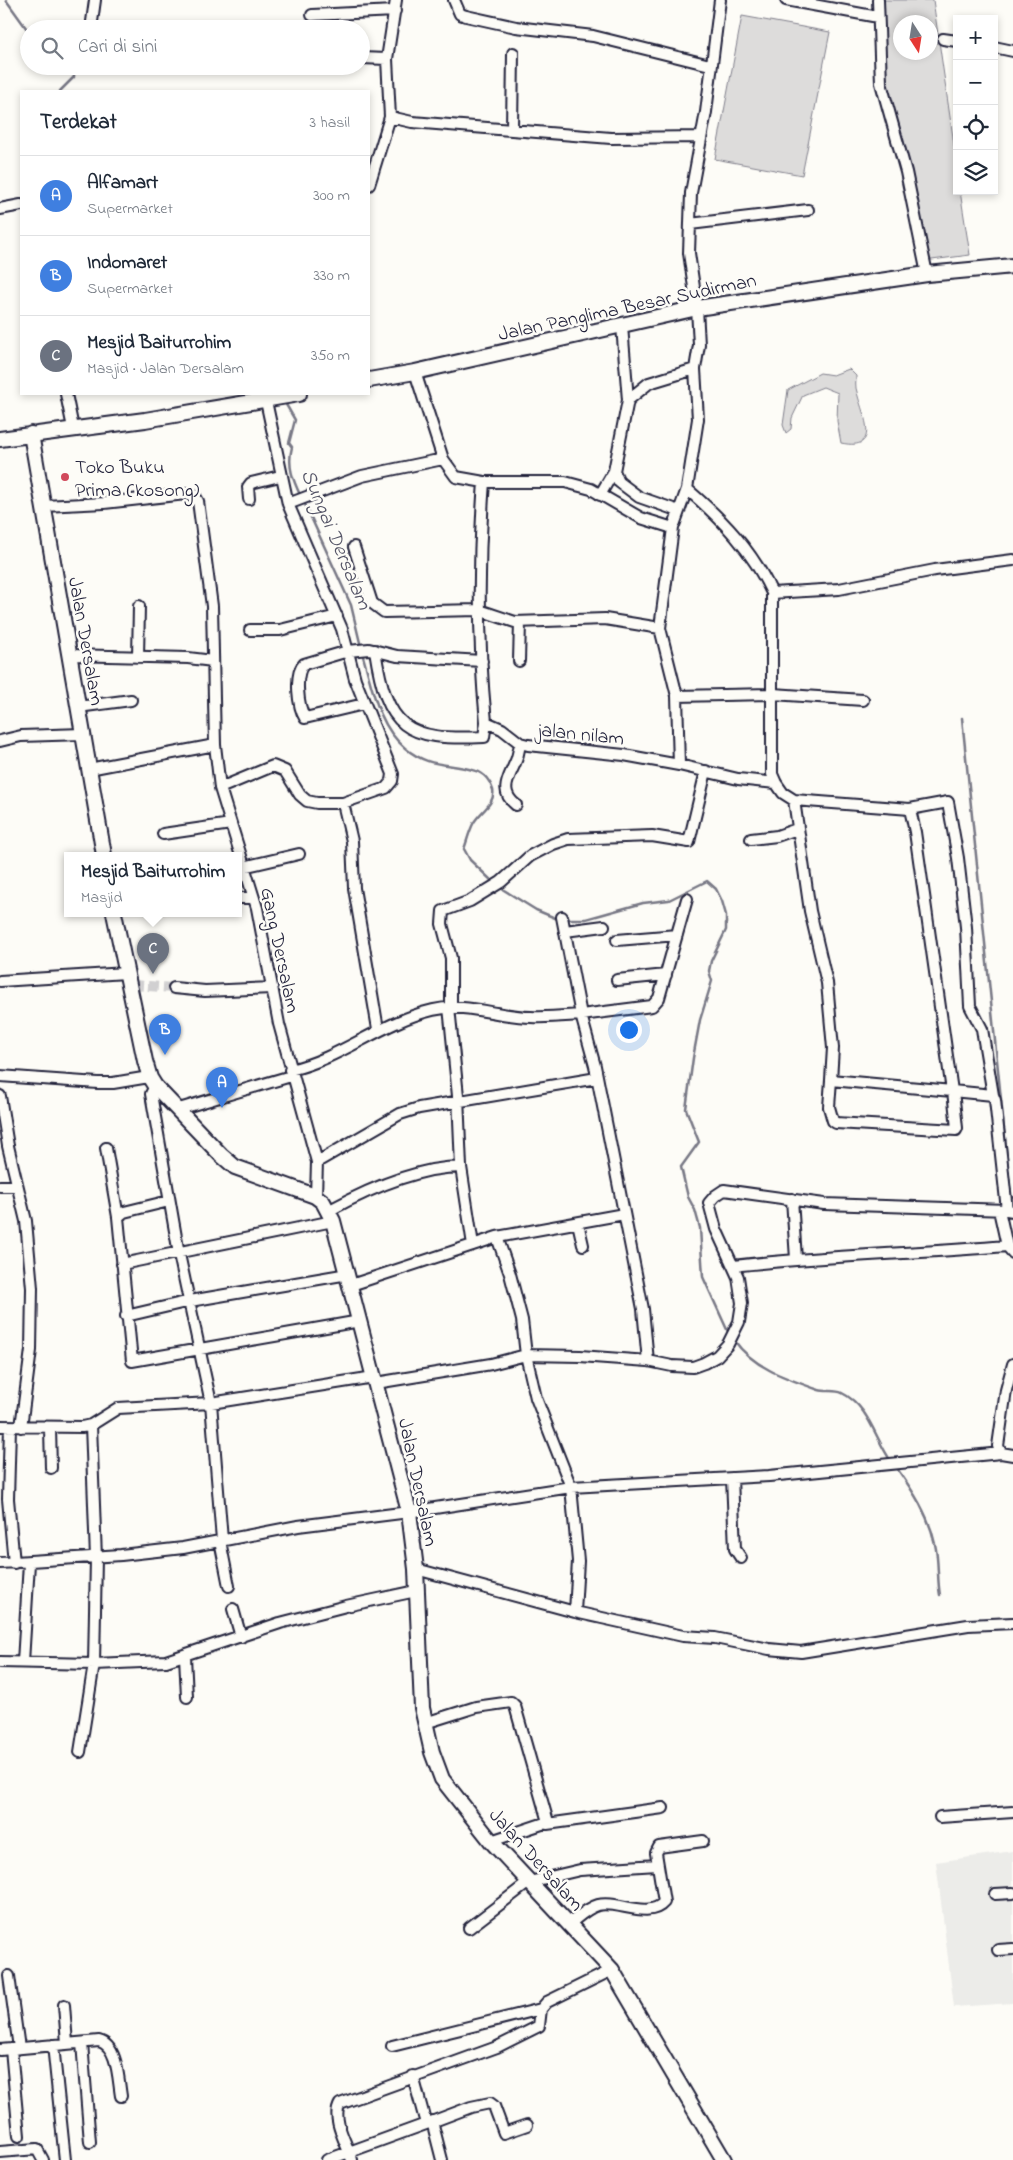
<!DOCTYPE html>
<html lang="id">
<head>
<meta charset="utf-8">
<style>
  body { margin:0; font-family:"Indie Flower",sans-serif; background:#f2f2f3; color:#1f2937 }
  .controls { position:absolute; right:15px; top:15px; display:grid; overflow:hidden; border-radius:0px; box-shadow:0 2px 8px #0003 }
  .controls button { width:45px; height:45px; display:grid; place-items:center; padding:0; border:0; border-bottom:1px solid #e0e1e3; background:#fff; color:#1f2937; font:25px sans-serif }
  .compass { position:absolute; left:893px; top:15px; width:45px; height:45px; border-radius:50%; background:#fff; box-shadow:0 2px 8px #0003; rotate:168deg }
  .you { position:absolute; left:628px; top:1029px; width:18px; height:18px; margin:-12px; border:4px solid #fff; border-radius:50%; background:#1a73e8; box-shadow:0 0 0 8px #1a73e833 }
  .badge { display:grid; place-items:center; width:32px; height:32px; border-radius:50%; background:#ea580c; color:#fff; font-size:16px; font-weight:700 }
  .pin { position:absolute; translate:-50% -41px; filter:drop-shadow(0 1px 2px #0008) }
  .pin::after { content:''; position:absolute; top:26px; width:18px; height:15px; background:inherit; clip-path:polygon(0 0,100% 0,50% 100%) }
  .popup { position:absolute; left:64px; top:852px; width:178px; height:65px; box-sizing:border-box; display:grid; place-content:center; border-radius:0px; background:#fff; filter:drop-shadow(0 1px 4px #0005); font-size:16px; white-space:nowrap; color:#747a83 }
  .popup b { font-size:19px; color:#1f2937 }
  .popup::after { content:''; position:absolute; left:50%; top:100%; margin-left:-10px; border:10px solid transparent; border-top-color:#fff }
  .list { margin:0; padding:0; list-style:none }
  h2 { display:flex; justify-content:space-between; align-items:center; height:65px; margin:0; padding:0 20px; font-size:21px }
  h2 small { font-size:16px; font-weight:400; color:#747a83 }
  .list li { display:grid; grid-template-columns:32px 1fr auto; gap:15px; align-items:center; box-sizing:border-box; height:80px; padding:0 20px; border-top:1px solid #e0e1e3 }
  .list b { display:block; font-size:19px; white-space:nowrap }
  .list p { margin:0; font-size:16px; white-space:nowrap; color:#747a83 }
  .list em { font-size:16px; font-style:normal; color:#747a83 }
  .icon { flex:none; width:28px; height:28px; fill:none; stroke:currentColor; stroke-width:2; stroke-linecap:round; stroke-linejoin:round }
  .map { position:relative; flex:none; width:1013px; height:2160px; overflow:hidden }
  .search { position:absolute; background:#fff; box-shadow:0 2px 8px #0003; left:20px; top:20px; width:350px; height:55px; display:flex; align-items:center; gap:12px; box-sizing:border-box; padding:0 18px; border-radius:28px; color:#747a83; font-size:19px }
  .panel { position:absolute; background:#fff; box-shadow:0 2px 8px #0003; left:20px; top:90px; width:350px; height:305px; border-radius:0px }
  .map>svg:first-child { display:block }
  .built { fill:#ecece9 }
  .green { fill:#dddcdb; stroke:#807f8b; fill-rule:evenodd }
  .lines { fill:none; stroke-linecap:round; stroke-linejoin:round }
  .stream { stroke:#787885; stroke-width:2.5 }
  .minor-tunnel { stroke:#d1d0d1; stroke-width:10; stroke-dasharray:10 5; stroke-linecap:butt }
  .minor-casing { stroke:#22223b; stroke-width:14 }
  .major-casing { stroke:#22223b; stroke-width:18 }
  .minor { stroke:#fdfcf7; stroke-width:10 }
  .major { stroke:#fdfcf7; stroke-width:14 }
  .poi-dot { fill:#d1495b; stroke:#fdfcf7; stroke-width:2 }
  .labels { text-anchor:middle; stroke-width:5; stroke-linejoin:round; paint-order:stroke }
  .street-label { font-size:20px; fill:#22223b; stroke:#fdfcf7 }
  .poi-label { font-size:20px; fill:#22223b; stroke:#fdfcf7; text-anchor:start }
  .water-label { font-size:21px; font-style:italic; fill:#545466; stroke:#fdfcf7 }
</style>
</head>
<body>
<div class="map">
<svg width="1013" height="2160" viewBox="0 0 1013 2160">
  <rect width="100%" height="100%" fill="#fdfcf7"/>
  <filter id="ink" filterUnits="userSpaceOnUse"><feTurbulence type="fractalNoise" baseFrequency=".02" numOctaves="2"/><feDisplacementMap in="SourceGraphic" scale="10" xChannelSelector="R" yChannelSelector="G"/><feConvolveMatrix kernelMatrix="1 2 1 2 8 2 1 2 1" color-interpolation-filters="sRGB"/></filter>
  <g filter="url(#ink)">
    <path class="built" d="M1013,1851V2003L954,2007L936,1862Z"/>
    <path class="green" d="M878,0H933L957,165V191H960L970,255L924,261L886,106ZM900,22H930V52H900Z
      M742,16L830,32L802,175L715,159Z
      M849,369L856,376C856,381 855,387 857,392C861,412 884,452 841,443L837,421L838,393L823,387L803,395L792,418L791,429L786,433L783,425L788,390L820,373L833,375Z"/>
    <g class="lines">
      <path class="stream" d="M6,0L29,32
        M60,91L74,77V66
        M284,401L295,420L289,443L292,447C287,466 293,480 301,497
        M304,502L351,605L361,647
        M362,653C372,685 377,725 405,748C430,769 449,762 476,771C484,773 491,782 493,790C496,804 478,813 473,824C469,832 467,841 464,849L470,860L493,882
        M962,718L1011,1197H1013
        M499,887L536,910L560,920
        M566,919H586L643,903L669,900L707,881L716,889L722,901L726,915V930L711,961L709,971L712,981L700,1020L693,1058L686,1109L699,1142L681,1167L688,1197L695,1210L700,1228L703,1277L729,1334
        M734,1340C753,1368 788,1379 819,1390C826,1392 836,1390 842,1393C869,1406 875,1439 891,1461
        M896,1467C913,1491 929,1515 935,1544C939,1561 937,1579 940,1595"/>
      <path class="minor-tunnel" d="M133,985L174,988"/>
      <defs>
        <path id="minor" d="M454,0L460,14L466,16L516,27L593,36L710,65
          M720,0L706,112L691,193L689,253L697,308L699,345L695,369L698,419L687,489C723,520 752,550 772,593V774L776,783L783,793L794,800L910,809L915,832L952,1091L993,1095L995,1100L1007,1210L1013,1211
          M786,0L878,17
          M878,0L881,83L906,172L927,274
          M312,15L395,11
          M91,29L95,0
          M943,39L957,41
          M994,47L1013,51
          M361,58L387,59
          M390,117L412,122L611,138L701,137
          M512,129L513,53
          M369,185L390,117L387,59L396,0
          M0,209L21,205
          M690,224L808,210
          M622,326L628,400L614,471L619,482L639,497L679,511
          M415,372L443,459L456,477L484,482H565L591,489L641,518L673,528L687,489
          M66,394L73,428
          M628,400L649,383L695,369
          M484,482C478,562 478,642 486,722
          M600,495L614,471
          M249,499L248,487L251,483L280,476
          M288,504L362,476L443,459
          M44,506L104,503L186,494L195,496L198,501L212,606L215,745L220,788L257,908L279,1024L317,1162L316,1196
          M673,528L660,628L677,696L679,765L738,779L776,783
          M354,547L372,603L384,612L479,610L515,622L605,619L660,628
          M772,593L839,589L935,570L1013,560
          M250,630H280L337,616
          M375,650C387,728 405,741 484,737L486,722L502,729L520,743L528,745L624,755L679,765
          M70,655L188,658L213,661
          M138,657L139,606
          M519,661L520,622
          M677,696L773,694L863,700
          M364,704L305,718C298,707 294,674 304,664L348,651L369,649L397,656L482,661
          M78,707L131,700
          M0,741L21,736L83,734
          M89,769L215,745
          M220,788L273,766L285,771L300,795L307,801L317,803H343L386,788L392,781L393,774L355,679L342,629L288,504L266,401
          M794,800L810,911L827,983L833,1048L831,1080L952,1091
          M343,803L352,841L354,888L378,1029
          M516,805C499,791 508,780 515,763C518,757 519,750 520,743
          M910,809L948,802L958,858L966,927L970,1006L982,1029L993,1095
          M163,834L231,824
          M751,839L777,836L797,829
          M243,867L299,854
          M238,898H254
          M562,917L581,1015L652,1006L659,998L687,899
          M565,931L604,926
          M617,940L677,935
          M617,980L666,975
          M0,981L126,973
          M174,988L205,991L272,988
          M449,1007L458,1096L461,1167
          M451,1007V958L442,924L443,911L470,901L501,882L530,856L553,844L568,839L652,836L689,842L706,771
          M290,1070C342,1058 381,1022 433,1010C465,1002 499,1017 531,1017C548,1018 565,1016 581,1015L595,1066L643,1309L648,1361
          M0,1076L98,1083H113L149,1077
          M831,1080L829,1107L833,1121L836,1123L956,1130L957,1128L953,1091
          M155,1086L151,1094L179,1254L211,1403L222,1540
          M0,1096L8,1146L26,1221L32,1288L31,1350L21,1427
          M179,1109L291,1076
          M106,1148L118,1217
          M317,1162L400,1114L419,1108L597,1078
          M0,1186H17
          M792,1199L796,1259
          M169,1201L124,1212L118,1217L132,1361L360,1321
          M999,1210L1007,1246L1013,1253
          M328,1211C365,1191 418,1167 461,1167L473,1245
          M578,1223L583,1245
          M497,1237L624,1214
          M122,1264L333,1221
          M733,1266C824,1255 915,1254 1007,1246
          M351,1285L497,1237L510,1274L522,1320L526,1355L536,1398L571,1487L578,1561L575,1612
          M126,1316L190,1301L348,1274
          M1013,1364L1006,1390L998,1446L1001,1453L1013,1455
          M376,1383L491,1364L526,1355L580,1356L648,1361L672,1366L693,1367L704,1363L717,1356L728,1344L739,1322L742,1303L738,1277L716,1229L709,1203L715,1196L724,1190L824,1204L1007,1210
          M0,1426L82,1427L91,1425L118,1408L211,1403L374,1377
          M10,1427L8,1499L14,1563
          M50,1428L51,1468
          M732,1478L735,1549L741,1558
          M220,1541L229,1586
          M0,1563L121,1555L183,1548L298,1526L409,1512L571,1487L769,1476L1001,1453
          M416,1569L575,1612L683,1636L715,1638L769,1649L801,1652L968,1625L1013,1623
          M233,1609L241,1637
          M185,1656L187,1697
          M0,1662L94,1664L166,1661L280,1623L346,1606L416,1591
          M23,1662L29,1563
          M425,1723L476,1707L511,1702L515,1706L548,1822L491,1841
          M80,1752L94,1664L96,1558L91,1425
          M940,1817L1013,1812
          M547,1824L663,1808
          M995,1894L1013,1893
          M568,1925C577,1918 587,1908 598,1905C617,1900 649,1920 664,1902L656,1853L659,1847L703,1841
          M469,1928L529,1882L580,1870L657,1865
          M998,1950L1013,1949
          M9,1976L19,2048
          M64,2005L67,2043
          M82,2043L90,2142
          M53,2045L65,2160
          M392,2046L541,2009
          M11,2049L19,2136
          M0,2050L99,2041C118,2046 118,2079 121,2096
          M432,2121L442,2160
          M426,2124L471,2107L490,2103L494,2106L504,2133L527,2125
          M0,2152L37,2149L43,2160
          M327,2160L349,2152C344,2139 332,2117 340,2104L497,2047L539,2026L541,2009L547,2002L612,1970
          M352,2160L349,2152L426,2124L413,2076"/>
        <path id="major" d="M369,380L415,372L697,308L927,274L1013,266
          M31,434L104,855
          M0,439L145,420L299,394
          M114,913L145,1061L150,1078L155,1086L221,1155L235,1167L315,1196L323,1202L333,1221L409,1512L416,1569L422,1708L432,1752L442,1779L491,1841L612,1970L724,2160"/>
      </defs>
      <use href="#minor" class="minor-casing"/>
      <use href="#major" class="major-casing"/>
      <use href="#minor" class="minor"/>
      <use href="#major" class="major"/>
    </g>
  </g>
  <circle class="poi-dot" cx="65" cy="477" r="5"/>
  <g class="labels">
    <g class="street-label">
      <text transform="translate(627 306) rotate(-12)" y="7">Jalan Panglima Besar Sudirman</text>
      <text transform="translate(87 641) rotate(80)" y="7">Jalan Dersalam</text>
      <text transform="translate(581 733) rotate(6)" y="7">jalan nilam</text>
      <text transform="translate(281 950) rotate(78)" y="7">Gang Dersalam</text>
      <text transform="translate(419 1482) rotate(78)" y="7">Jalan Dersalam</text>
      <text transform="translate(537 1859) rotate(48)" y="7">Jalan Dersalam</text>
    </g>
    <g class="poi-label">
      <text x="75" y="473">Toko Buku<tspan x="75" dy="23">Prima (kosong)</tspan></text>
    </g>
    <g class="water-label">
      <text transform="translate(337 539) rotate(67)" y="7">Sungai Dersalam</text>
    </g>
  </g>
</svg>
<div class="controls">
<button>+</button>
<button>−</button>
<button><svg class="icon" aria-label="locate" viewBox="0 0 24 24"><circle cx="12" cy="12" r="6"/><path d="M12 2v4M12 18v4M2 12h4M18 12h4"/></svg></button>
<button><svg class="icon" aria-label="layers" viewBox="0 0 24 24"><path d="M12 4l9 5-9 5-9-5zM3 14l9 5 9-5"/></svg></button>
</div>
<svg class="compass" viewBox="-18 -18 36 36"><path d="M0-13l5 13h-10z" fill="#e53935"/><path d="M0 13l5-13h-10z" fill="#747a83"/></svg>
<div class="you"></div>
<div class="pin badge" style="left:222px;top:1108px;background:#3f7fe0">A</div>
<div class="pin badge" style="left:165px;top:1055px;background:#3f7fe0">B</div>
<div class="pin badge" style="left:153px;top:974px;background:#6b7280">C</div>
<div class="popup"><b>Mesjid Baiturrohim</b>Masjid</div>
<div class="search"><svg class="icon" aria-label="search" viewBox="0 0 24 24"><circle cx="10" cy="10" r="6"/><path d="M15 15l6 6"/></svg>Cari di sini</div>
<section class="panel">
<h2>Terdekat<small>3 hasil</small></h2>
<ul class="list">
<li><span class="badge" style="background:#3f7fe0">A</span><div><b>Alfamart</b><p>Supermarket</p></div><em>300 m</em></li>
<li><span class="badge" style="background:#3f7fe0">B</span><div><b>Indomaret</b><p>Supermarket</p></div><em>330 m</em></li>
<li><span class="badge" style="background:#6b7280">C</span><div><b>Mesjid Baiturrohim</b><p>Masjid · Jalan Dersalam</p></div><em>350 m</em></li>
</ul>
</section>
</div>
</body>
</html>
